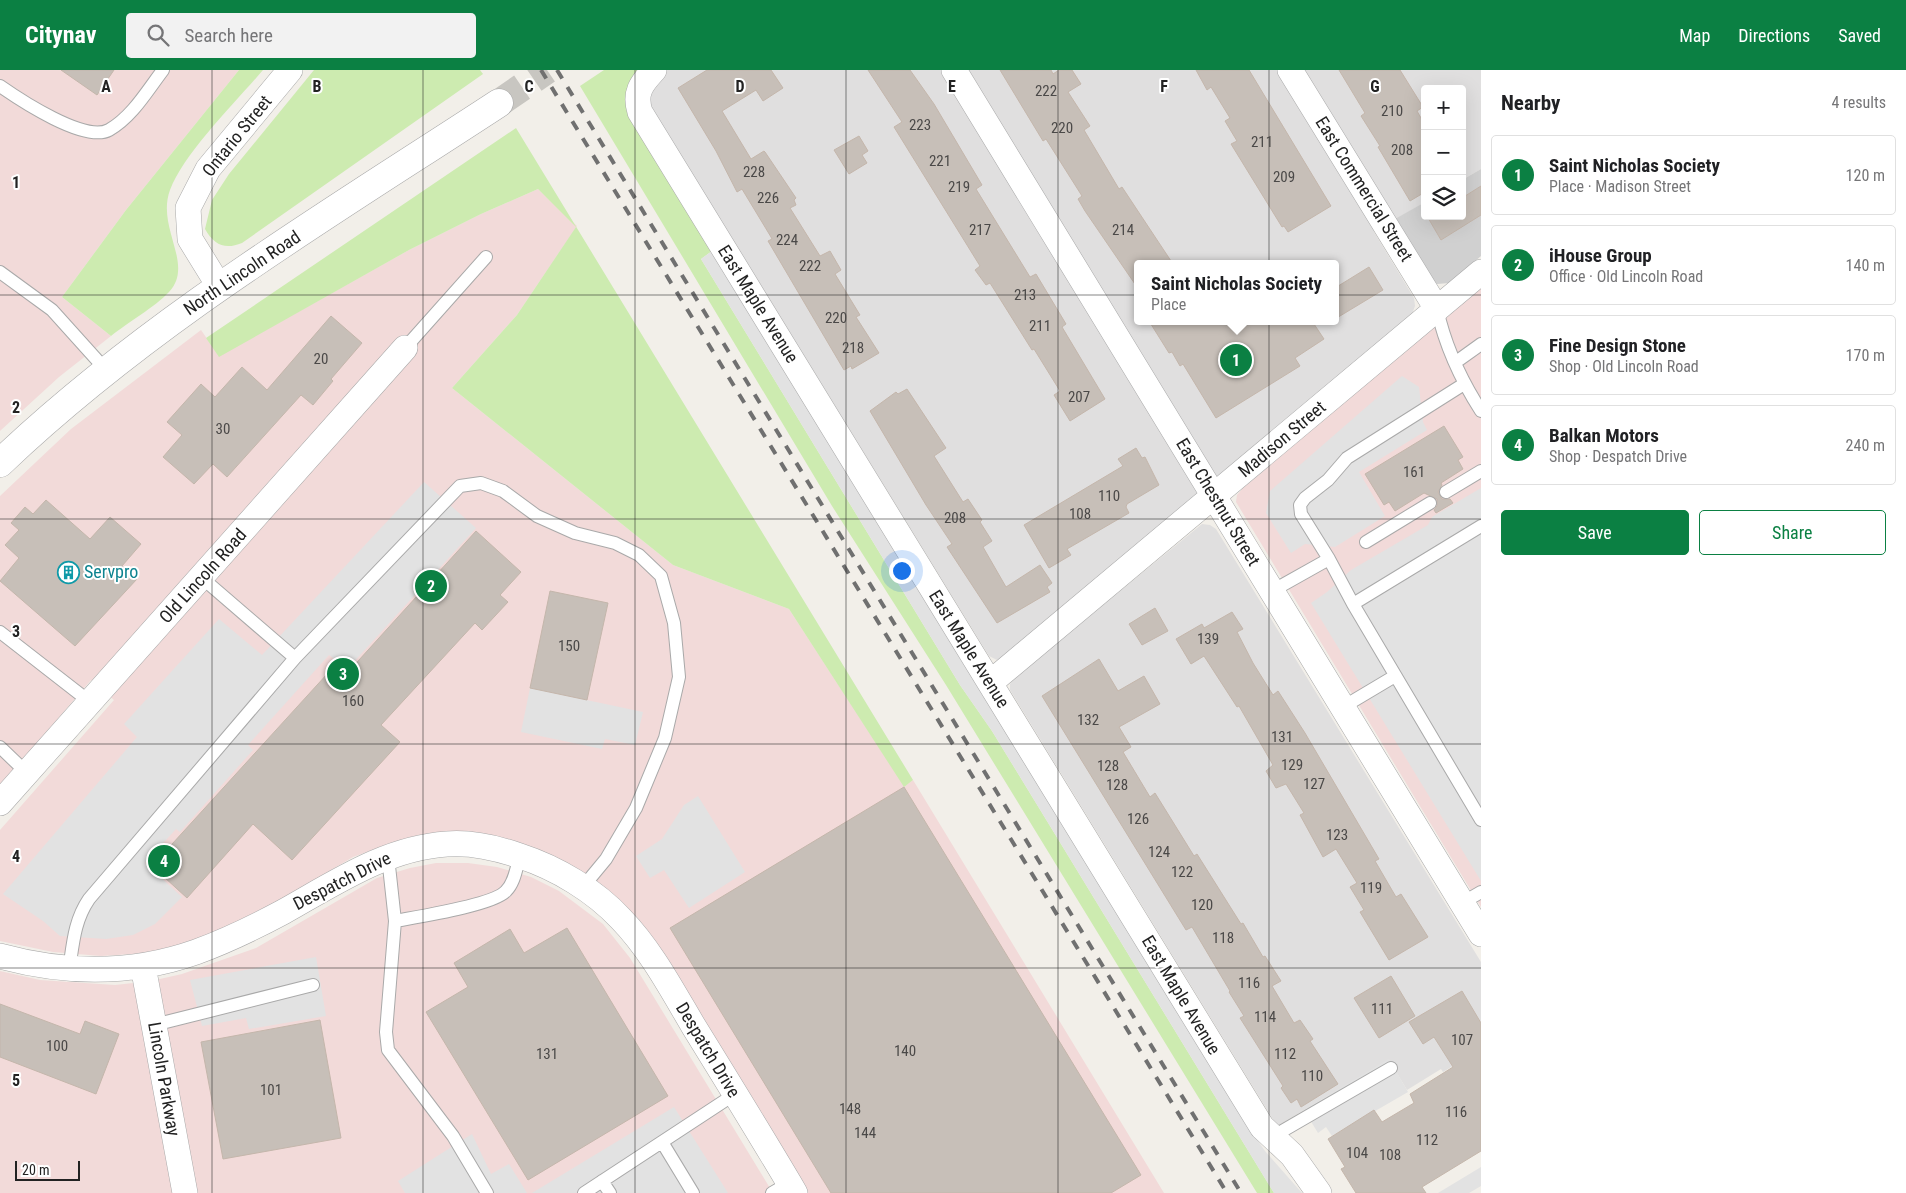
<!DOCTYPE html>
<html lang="en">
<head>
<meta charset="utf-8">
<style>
  body { margin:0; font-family:"Roboto Condensed",sans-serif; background:#f2f2f2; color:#202124 }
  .controls { position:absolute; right:15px; top:15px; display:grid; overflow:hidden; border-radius:5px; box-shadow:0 5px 20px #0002 }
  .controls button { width:45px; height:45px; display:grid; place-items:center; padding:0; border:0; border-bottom:1px solid #e0e0e0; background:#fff; color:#202124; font:25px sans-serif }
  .scale { position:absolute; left:15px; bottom:12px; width:65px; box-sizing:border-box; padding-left:5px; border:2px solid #222; border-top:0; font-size:14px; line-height:18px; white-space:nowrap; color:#222; -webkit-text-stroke:4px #fff; paint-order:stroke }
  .you { position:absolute; left:901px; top:500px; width:18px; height:18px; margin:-12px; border:4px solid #fff; border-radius:50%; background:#1a73e8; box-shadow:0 0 0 8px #1a73e833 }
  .badge { display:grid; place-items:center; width:32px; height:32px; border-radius:50%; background:#0b8043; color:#fff; font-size:16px; font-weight:700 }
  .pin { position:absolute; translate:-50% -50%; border:2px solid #fff; box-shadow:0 1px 5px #0006 }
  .popup { position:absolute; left:1134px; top:190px; width:205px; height:65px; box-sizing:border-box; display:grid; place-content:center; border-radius:5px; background:#fff; filter:drop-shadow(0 1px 4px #0005); font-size:16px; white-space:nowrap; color:#757577 }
  .popup b { font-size:19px; color:#202124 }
  .popup::after { content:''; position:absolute; left:50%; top:100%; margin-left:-10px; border:10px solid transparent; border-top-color:#fff }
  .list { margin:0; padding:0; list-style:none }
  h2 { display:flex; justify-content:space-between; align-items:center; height:65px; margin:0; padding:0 20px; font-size:21px }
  h2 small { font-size:16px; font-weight:400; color:#757577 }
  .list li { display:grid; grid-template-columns:32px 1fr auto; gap:15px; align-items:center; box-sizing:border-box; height:80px; margin:0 10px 10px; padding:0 10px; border:1px solid #e0e0e0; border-radius:5px }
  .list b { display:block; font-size:19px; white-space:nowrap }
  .list p { margin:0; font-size:16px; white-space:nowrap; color:#757577 }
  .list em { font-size:16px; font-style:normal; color:#757577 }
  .actions { display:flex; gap:10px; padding:15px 20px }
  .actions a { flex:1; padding:11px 0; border:1px solid #0b8043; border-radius:5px; text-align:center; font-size:18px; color:#0b8043 }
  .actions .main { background:#0b8043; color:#fff }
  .icon { flex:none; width:28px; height:28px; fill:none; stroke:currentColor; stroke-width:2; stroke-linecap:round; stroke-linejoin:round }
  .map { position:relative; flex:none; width:1481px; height:1123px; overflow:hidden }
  header { display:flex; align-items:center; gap:30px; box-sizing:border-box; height:70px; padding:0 25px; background:#0b8043; color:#fff }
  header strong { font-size:24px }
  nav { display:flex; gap:28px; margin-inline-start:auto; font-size:18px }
  .search { width:350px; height:45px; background:#f2f2f2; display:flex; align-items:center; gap:12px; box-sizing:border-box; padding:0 18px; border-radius:5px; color:#757577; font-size:19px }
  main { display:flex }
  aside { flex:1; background:#fff }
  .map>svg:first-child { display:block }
  .residential { fill:#e0dfdf; fill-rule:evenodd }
  .commercial { fill:#f2dad9 }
  .religious { fill:#d0d0d0 }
  .grass { fill:#cdebb0 }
  .parking { fill:#e2e2e2 }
  .building { fill:#c7bfb8; stroke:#c4b6ab }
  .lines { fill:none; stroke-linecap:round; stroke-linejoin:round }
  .tertiary-tunnel { stroke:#c8c6c1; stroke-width:28; stroke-dasharray:28 14; stroke-linecap:butt }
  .service-casing { stroke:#a9a9a9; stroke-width:14 }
  .minor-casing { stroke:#a9a9a9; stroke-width:26 }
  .tertiary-casing { stroke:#a9a9a9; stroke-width:29 }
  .service { stroke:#fff; stroke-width:12 }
  .minor { stroke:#fff; stroke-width:25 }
  .tertiary { stroke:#fff; stroke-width:28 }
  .rail { stroke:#707070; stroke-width:4; stroke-dasharray:10 10; stroke-linecap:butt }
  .grid { fill:none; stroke:#222; stroke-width:1; stroke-opacity:0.55 }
  .labels { text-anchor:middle; stroke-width:4; stroke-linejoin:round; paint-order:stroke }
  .number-label { font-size:15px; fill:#4b4948 }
  .street-label { font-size:18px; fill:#222; stroke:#fff }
  .culture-label { font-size:18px; fill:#0d838f; stroke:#fff; text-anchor:start }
  .grid-label { font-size:16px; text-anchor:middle; font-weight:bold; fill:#222; stroke:#fff; stroke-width:4; stroke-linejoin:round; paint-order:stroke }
</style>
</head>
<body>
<header>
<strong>Citynav</strong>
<div class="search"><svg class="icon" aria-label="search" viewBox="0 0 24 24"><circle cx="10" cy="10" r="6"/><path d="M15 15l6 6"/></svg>Search here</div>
<nav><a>Map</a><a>Directions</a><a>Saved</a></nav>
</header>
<main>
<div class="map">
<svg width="1481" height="1123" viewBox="0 0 1481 1123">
  <rect width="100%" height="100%" fill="#f2efe9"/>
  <path class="residential" d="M664,0H1481V99L1462,110V19H1425V132L1374,162L1414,228L1415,236L1412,244L1002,588L997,590L989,586L651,37L648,30L650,16ZM1137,194H1335V251H1137Z
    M1202,454L1210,455L1216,459L1481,892V979L1443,1002L1441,999L1407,1020L1389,990L1277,1056L1010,620V614L1016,606Z"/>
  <path class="commercial" d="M0,0H239L126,140L62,227L111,266L59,307L0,361Z
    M538,119L577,156L517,245L452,318L673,495L789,539L904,716L913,710L1164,1123H805L627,838L429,766L391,773L353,787L249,849L201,869L147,883L101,886L53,882L0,871V760L114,630L91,610L0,716V426L71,359L201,260L219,286L409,180L481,144Z
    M1481,218V837L1236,432L1237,425L1243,418Z
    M436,793H468L497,797L531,807L559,821L603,854L630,888L773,1123H0V901L40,910L115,915L151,911L182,904L256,878L377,808L410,798Z"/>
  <path class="religious" d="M1481,99V186L1449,213L1437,214L1432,209L1395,149L1425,132V146H1462V110Z"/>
  <path class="grass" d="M239,0H263C236,32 184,83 170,120C156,158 195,194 169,222C155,237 127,253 111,266L62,227L126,140Z
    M314,0H480L483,4L242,173C225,180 214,175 205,159L212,130L229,104Z
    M604,0H643L626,30L627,42L712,181L701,189L960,615L992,661L1274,1123H1257L946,615L832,436L580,16Z
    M516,58L913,710L904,717L789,539L673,495L452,318L517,245L576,157L538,119L481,144L409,180L219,287L206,268Z"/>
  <path class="parking" d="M712,181L1253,1064L1265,1081L1302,1123H1274L992,661L960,615L701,189Z
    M1402,306L1419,317L1423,352L1427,360L1359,402L1385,446L1335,477L1305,474L1291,483L1266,443L1270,421Z
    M424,412L476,458L351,595L345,589L341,594L329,585L248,675L253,680L180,762L176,759L145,793L182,827L155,854L133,865L106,869L60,866L43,851L3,824L137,667L124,654L219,549L262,585Z
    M1481,418V811L1311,533L1327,522L1351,500L1428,455L1432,447Z
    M530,618L643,642L635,675L605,669L602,679L521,662Z
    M698,726L745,802L689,838L664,800L650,808L636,786L662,769L684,735Z
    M316,887L326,946L249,959L246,948L202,956L190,910Z
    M1389,989L1408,1022L1332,1066L1326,1057L1318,1063L1304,1040Z
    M674,1037L728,1123H532Z
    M472,1064L491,1104L509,1094L527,1123H405L398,1111Z
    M1481,1097V1116L1469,1123H1438Z"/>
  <path class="building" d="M61,0H114L97,25Z
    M707,0H771L783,18L763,31L756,20L722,41L751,89L764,81L765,82L796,128L794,130L796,135L790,138L820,186L830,181L841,200L835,204L860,245L856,247L879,283L852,299L851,296L844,300L768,171L772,169L771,167L742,119L737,122L716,81L678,18Z
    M868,0H910L934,34L982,115L976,119L1030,207L1036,204L1066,254L1062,257L1105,329L1070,351L1054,325L1060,321L1034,279L1032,280L990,213L986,215L975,200L980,196L894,57L902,52Z
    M1000,0H1051L1053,4L1059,0H1072L1081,14L1068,22L1090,56L1084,60L1119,119L1122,117L1173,194H1137V217L1085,141L1078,129L1082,126L1046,69L1043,71Z
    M1196,0H1249L1331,136L1288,162L1284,156L1282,157L1231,74L1237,71L1225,51L1230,48L1211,17L1207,20Z
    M1339,0H1400L1423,37L1417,41L1425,55V122L1410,131L1378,77L1380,76L1361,46L1365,43Z
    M859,66L868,81L862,85L867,93L849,104L834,80Z
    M1481,116V145L1441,170L1427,146H1462V128Z
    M1369,197L1383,220L1335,249V218Z
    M331,246L362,273L331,309L333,311L313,335L301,325L227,407L213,394L194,414L163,387L182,365L167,352L201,314L215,327L242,297L267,320Z
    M1149,251H1312L1324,269L1295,288L1300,296L1216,348L1183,294L1180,296L1172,282L1169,283Z
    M907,319L946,378L934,386L963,432L968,429L982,450L980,452L992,471L983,477L1006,517L1040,495L1052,513L1047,517L1050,522L997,553L947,477L952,474L926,435L870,341L896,322L898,324Z
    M1444,356L1463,387L1458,390L1463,399L1441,413L1442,415L1438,422L1442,429H1450L1453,433L1436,443L1434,440L1437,436V429L1424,423L1395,441L1389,432L1384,435L1365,404Z
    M1136,378L1142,388L1145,387L1159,415L1127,434L1126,437L1129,443L1067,479L1071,485L1049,498L1024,455L1123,396L1118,389Z
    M46,430L90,469L110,447L141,474L122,496L137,509L75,576L0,511L19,488L5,475L19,460L11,453L25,437L33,444Z
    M476,461L521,502L500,525L508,532L482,560L475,553L381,655L400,672L292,790L253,754L187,828L152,796L328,603L333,607L343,595L349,601Z
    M550,521L608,533L587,630L530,618Z
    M1155,538L1168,561L1142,575L1129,554Z
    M1232,542L1243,559L1237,562L1253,593L1273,625L1278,621L1305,663L1379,789L1375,791L1396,827L1401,824L1428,867L1389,890L1360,842L1364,840L1350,817L1357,813L1336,779L1323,787L1300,745L1304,743L1286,714L1276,718L1266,701L1273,695L1239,636L1237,637L1204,586L1191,594L1176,569L1202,554L1204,558Z
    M1099,589L1118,621L1144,606L1160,634L1119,657L1131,677L1123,682L1150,727L1155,723L1194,786L1197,784L1241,854L1243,853L1263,887L1265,886L1281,911L1272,916L1294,953L1300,950L1313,969L1310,971L1338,1014L1301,1037L1297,1029L1291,1033L1281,1018L1283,1016L1240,948L1244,946L1229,922L1230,921L1192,857L1186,860L1042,626Z
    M904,717L1141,1105L1111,1123H831L670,858Z
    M567,858L668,1026L528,1110L426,942L468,917L454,893L510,859L524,883Z
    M1391,906L1415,946L1379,968L1354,928Z
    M1462,921L1481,953V1081L1422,1117L1426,1123H1356L1341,1099L1345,1097L1328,1069L1374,1040L1382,1052L1414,1033L1410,1024L1453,997L1434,967L1423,974L1409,952Z
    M0,934L80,964L85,951L119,964L96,1024L0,987Z
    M320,950L341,1068L223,1089L201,972Z"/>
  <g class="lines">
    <path class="tertiary-tunnel" d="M499,33L547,0"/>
    <defs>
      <path id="service" d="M0,16C20,30 85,73 109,60C132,47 147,21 163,0
        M0,202L52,240L106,300
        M1437,239C1445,275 1461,310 1481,341
        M405,278L486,187
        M1456,292L1481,274
        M1446,422L1481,401
        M1366,472L1430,433
        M1329,489L1353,534L1481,750
        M1272,521L1329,489L1301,444L1300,435L1305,428L1328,410L1347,388L1464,314
        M1353,534L1481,456
        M0,562L90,632
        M295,588L460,416L481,413L503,421L537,446L575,463L615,473L639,485L661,506L674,553L679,607L665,668L636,738L606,789L582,818
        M1343,637L1395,606
        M0,677L27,703
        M388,787L395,851C416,847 494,835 506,821C515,812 516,798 520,786
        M1462,833L1481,822
        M395,851L386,962L388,980L453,1066L487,1123
        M69,900C73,874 74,851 89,829L295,588L201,507
        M154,955L313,915
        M1272,1067L1391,998
        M662,1072L693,1123
        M602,1111L610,1123
        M584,1123L735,1024
        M772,1123L789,1113"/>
      <path id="minor" d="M654,0C641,14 634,23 640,42L1262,1057L1292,1085L1319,1123
        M954,0L1481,864
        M1290,0L1437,239
        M219,216L190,169L188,138L208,99L290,0
        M990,613L1481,202
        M0,733L405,278
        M0,886C66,904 131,905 196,882C226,871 255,857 283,842C335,813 386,778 447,774C472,772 497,778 520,786C557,798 595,821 621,849C651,880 672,920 694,957C728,1012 762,1067 795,1123
        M143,896L185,1123"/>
      <path id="tertiary" d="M0,393C149,251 328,145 499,33"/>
    </defs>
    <use href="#service" class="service-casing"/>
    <use href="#minor" class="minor-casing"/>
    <use href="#tertiary" class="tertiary-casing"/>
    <use href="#service" class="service"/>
    <use href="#minor" class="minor"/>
    <use href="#tertiary" class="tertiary"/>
    <path class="rail" d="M541,0L1227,1123
      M557,0L1241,1123"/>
  </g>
  <path class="grid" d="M212,0V1123M423,0V1123M635,0V1123M846,0V1123M1058,0V1123M1269,0V1123M0,225H1481M0,449H1481M0,674H1481M0,898H1481"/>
  <defs>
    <symbol id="building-ring" viewBox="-11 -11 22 22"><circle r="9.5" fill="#fff" stroke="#0f9aa8" stroke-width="1.5"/><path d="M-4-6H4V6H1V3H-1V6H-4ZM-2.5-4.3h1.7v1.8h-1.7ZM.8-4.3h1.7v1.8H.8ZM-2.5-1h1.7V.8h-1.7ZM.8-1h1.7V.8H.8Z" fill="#0f9aa8"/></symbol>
  </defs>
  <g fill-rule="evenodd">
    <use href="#building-ring" x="56" y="490" width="25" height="25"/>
  </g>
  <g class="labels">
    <g class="number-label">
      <text x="1046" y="26">222</text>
      <text x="1392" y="46">210</text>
      <text x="920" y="60">223</text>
      <text x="1062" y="63">220</text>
      <text x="1262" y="77">211</text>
      <text x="1402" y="85">208</text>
      <text x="940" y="96">221</text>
      <text x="754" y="107">228</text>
      <text x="1284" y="112">209</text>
      <text x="959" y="122">219</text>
      <text x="768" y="133">226</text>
      <text x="980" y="165">217</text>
      <text x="1123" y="165">214</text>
      <text x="787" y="175">224</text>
      <text x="810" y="201">222</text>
      <text x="1025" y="230">213</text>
      <text x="836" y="253">220</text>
      <text x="1040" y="261">211</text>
      <text x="853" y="283">218</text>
      <text x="321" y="294">20</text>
      <text x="1079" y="332">207</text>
      <text x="223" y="364">30</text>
      <text x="1414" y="407">161</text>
      <text x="1109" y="431">110</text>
      <text x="1080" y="449">108</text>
      <text x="955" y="453">208</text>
      <text x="1208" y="574">139</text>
      <text x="569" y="581">150</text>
      <text x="353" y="636">160</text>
      <text x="1088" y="655">132</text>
      <text x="1282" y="672">131</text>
      <text x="1292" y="700">129</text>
      <text x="1108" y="701">128</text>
      <text x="1314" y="719">127</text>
      <text x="1117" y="720">128</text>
      <text x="1138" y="754">126</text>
      <text x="1337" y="770">123</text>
      <text x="1159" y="787">124</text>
      <text x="1182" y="807">122</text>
      <text x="1371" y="823">119</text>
      <text x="1202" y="840">120</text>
      <text x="1223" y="873">118</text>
      <text x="1249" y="918">116</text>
      <text x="1382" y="944">111</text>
      <text x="1265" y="952">114</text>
      <text x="1462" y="975">107</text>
      <text x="57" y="981">100</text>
      <text x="905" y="986">140</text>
      <text x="547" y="989">131</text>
      <text x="1285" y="989">112</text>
      <text x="1312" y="1011">110</text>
      <text x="271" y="1025">101</text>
      <text x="850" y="1044">148</text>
      <text x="1456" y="1047">116</text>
      <text x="865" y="1068">144</text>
      <text x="1427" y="1075">112</text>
      <text x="1357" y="1088">104</text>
      <text x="1390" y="1090">108</text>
    </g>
    <g class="street-label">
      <text transform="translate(237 66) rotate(-51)" y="6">Ontario Street</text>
      <text transform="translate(1364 119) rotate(58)" y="6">East Commercial Street</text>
      <text transform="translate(242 203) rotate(-34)" y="6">North Lincoln Road</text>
      <text transform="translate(758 234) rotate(58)" y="6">East Maple Avenue</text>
      <text transform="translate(1282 369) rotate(-40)" y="6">Madison Street</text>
      <text transform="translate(1218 432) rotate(59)" y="6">East Chestnut Street</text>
      <text transform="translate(203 506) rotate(-48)" y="6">Old Lincoln Road</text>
      <text transform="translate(969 579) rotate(58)" y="6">East Maple Avenue</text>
      <text transform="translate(342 811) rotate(-27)" y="6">Despatch Drive</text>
      <text transform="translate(1181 925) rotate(59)" y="6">East Maple Avenue</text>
      <text transform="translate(708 980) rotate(59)" y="6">Despatch Drive</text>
      <text transform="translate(164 1009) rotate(80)" y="6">Lincoln Parkway</text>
    </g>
    <g class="culture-label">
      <text x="84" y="508">Servpro</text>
    </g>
  </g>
  <g class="grid-label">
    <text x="106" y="22">A</text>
    <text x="317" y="22">B</text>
    <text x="529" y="22">C</text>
    <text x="740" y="22">D</text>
    <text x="952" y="22">E</text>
    <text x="1164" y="22">F</text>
    <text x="1375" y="22">G</text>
    <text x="16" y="118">1</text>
    <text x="16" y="343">2</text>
    <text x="16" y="567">3</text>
    <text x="16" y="792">4</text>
    <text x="16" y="1016">5</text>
  </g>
</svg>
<div class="controls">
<button>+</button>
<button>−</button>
<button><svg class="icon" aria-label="layers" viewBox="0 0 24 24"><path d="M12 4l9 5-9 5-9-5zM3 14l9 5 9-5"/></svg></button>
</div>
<div class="scale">20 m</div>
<div class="you"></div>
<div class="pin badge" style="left:1236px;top:290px">1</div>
<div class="popup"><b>Saint Nicholas Society</b>Place</div>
<div class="pin badge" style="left:431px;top:516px">2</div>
<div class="pin badge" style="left:343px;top:604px">3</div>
<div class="pin badge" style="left:164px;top:791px">4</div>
</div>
<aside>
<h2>Nearby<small>4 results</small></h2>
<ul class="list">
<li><span class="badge">1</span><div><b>Saint Nicholas Society</b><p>Place · Madison Street</p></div><em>120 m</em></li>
<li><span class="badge">2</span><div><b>iHouse Group</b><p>Office · Old Lincoln Road</p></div><em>140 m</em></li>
<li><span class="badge">3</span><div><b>Fine Design Stone</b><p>Shop · Old Lincoln Road</p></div><em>170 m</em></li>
<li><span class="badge">4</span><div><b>Balkan Motors</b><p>Shop · Despatch Drive</p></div><em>240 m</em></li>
</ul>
<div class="actions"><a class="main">Save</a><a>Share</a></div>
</aside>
</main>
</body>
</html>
